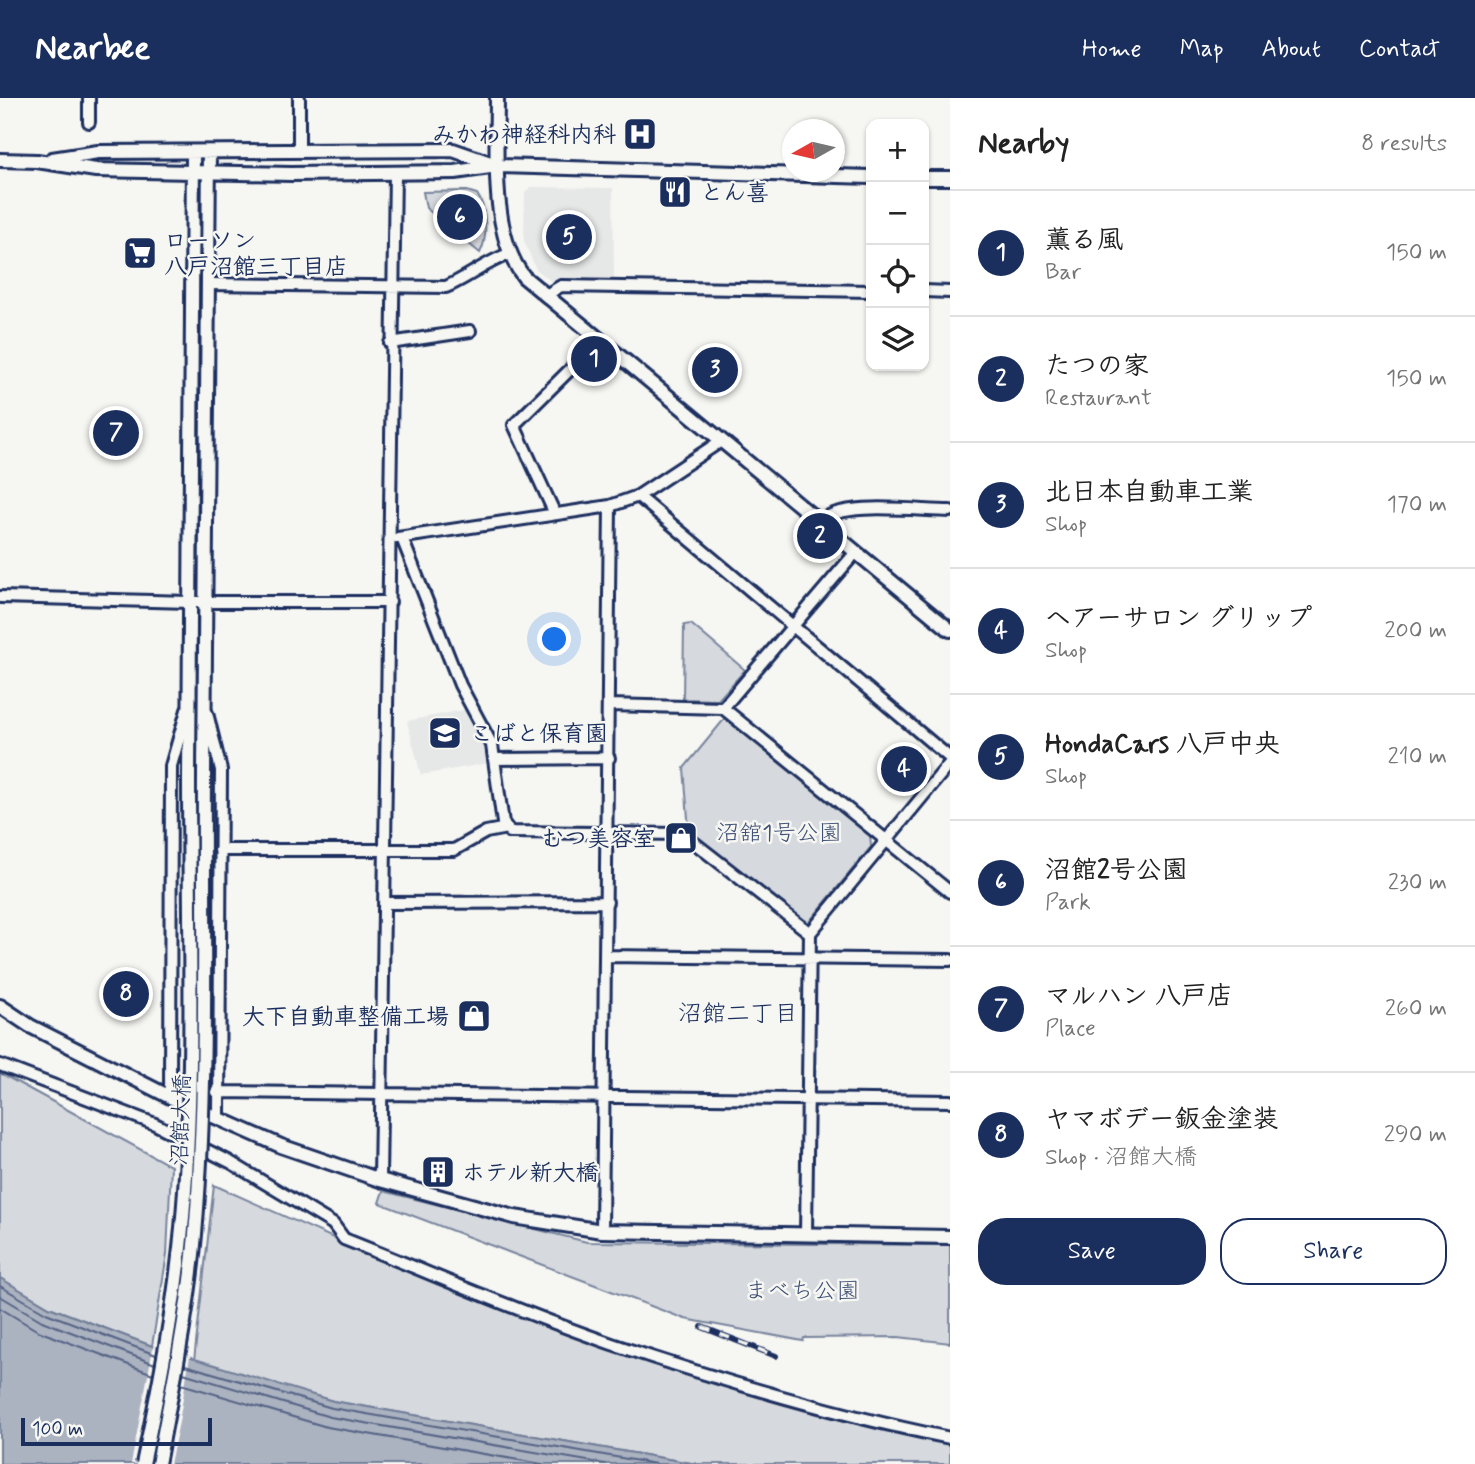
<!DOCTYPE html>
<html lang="en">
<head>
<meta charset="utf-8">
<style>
  body { margin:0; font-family:Mynerve,"Klee One",sans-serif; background:#f2f2f2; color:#222 }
  .controls { position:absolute; right:21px; top:21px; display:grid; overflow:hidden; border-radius:14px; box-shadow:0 2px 5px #0004 }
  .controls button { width:63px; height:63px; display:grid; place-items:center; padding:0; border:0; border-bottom:2px solid #e0e0e0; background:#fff; color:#222; font:35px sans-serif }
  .compass { position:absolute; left:782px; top:21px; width:63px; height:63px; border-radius:50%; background:#fff; box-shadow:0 2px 5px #0004; rotate:262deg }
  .scale { position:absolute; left:21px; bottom:18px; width:191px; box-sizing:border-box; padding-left:7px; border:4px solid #1b2f5e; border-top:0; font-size:19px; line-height:24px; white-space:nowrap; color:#1b2f5e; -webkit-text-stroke:5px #f6f6f2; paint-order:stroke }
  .you { position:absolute; left:555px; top:542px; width:24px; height:24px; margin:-18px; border:5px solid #fff; border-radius:50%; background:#1a73e8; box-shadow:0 0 0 10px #1a73e833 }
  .badge { display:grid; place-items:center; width:46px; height:46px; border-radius:50%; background:#1b2f5e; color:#fff; font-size:23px; font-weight:700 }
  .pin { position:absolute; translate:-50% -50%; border:4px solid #fff; box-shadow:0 2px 7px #0006 }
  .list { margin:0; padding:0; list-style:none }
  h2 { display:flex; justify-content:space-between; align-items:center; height:91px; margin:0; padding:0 28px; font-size:30px }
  h2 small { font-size:23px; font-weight:400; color:#767676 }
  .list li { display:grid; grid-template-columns:46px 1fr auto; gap:21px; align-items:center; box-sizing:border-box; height:126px; padding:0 28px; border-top:2px solid #e0e0e0 }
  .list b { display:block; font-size:26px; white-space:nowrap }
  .list p { margin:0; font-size:23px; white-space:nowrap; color:#767676 }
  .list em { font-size:23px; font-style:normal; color:#767676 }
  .actions { display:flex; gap:14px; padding:21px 28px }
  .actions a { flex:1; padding:16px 0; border:2px solid #1b2f5e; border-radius:28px; text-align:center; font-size:24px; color:#1b2f5e }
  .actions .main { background:#1b2f5e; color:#fff }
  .icon { flex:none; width:38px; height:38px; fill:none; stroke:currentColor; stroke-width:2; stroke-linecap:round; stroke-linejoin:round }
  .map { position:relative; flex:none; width:950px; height:1366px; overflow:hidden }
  header { display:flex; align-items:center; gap:42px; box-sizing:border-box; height:98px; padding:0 35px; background:#1b2f5e; color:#fff }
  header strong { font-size:33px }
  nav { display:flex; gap:38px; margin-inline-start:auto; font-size:24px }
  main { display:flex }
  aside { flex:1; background:#fff }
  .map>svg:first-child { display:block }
  .built { fill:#e6e7e7 }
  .green { fill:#d6d9dd; stroke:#78849e; stroke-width:2 }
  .water { fill:#abb2c0; stroke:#717e99; stroke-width:2 }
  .pier { fill:#f6f6f2 }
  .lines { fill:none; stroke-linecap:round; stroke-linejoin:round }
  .shore { stroke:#556385; stroke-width:2 }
  .minor-casing { stroke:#1b2f5e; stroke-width:16 }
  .tertiary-casing { stroke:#1b2f5e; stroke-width:18 }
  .minor { stroke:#f6f6f2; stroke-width:10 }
  .tertiary { stroke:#f6f6f2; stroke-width:12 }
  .rail-casing { stroke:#1b2f5e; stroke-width:6 }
  .rail { stroke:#f6f6f2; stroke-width:3.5; stroke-dasharray:10; stroke-linecap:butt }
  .tertiary-bridge-casing { stroke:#1b2f5e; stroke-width:18; stroke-linecap:butt }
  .tertiary-bridge { stroke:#f6f6f2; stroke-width:12 }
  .labels { text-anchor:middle; stroke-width:5; stroke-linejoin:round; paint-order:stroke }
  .poi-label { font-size:23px; font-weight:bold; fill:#1b2f5e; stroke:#f6f6f2; text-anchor:start }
  .park-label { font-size:23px; fill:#405177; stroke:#f6f6f2 }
  .street-label { font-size:23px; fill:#1b2f5e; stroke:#f6f6f2 }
  .neighbourhood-label { font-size:24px; fill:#1b2f5e; stroke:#f6f6f2 }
</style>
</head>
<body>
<header>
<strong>Nearbee</strong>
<nav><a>Home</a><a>Map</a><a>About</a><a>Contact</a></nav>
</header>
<main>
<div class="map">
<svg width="950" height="1366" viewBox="0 0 950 1366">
  <rect width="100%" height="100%" fill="#f6f6f2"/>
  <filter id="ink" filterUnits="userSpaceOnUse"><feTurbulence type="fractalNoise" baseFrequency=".0143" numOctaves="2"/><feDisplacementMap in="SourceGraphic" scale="14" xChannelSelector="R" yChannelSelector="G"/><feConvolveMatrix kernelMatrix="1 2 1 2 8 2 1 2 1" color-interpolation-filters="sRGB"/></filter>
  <g filter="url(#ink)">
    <path class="built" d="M531,89L613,90L614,186H555L536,171L524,143L525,94Z
      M468,611L487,646L488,665L421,677L407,623Z"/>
    <path class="green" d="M467,93L477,96C487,110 488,140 480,155L426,110L423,94Z
      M691,526L745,572L718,602L683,601L684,527Z
      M726,619L870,735L871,749L809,824L804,825L689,733L684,670Z
      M0,975L171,1068L167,1156L152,1248L49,1209L0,1180Z
      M214,1087L421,1179L607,1249L950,1345V1366H697L333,1303L194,1263Z
      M383,1093L587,1144L950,1147V1245L898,1239L804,1240L803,1243L685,1221L379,1105Z"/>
    <path class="water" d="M0,1180L49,1209L152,1248L333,1303L697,1366H0Z"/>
    <path class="pier" d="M154,1245L190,1258L179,1324L170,1366H131Z"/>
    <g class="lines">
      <path class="shore" d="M0,1188L46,1215L156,1257
        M0,1198L42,1223L155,1266
        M0,1210L38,1233L153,1276
        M185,1267L332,1310L656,1366
        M183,1275L330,1319L605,1366
        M181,1286L327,1329L542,1366"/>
      <defs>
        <path id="minor" d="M89,0V24
          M299,0V52
          M207,186L446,189C469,179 486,164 509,156
          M924,193L950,194
          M546,197L561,188L871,193
          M390,245L470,233
          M638,398L950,660
          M555,416L514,327L599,243
          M820,424C841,402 918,413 950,413
          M398,440L610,408L638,398L721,343
          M402,440L460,587L492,647L503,725L510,734L683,736L810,835
          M0,499L190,504H390
          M609,607L723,610L856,454
          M723,610L950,794
          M207,615L221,672L219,1020
          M495,661L609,660
          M220,752H454L486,734L507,730
          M385,805L607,804
          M607,858L950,862
          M0,967L155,1026L230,1064L333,1126L344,1141C433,1176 521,1215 612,1246C722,1283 836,1317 950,1340
          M217,994L950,1003
          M170,999L171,668L187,612
          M380,1082L395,75
          M602,1133L610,408
          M806,1136L810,835L950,665"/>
        <path id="tertiary" d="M497,0C497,52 490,137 524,179L950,532
          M52,61L98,54L453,52L496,67
          M0,62L37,63L96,72L291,76L455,74L497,68L871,79
          M924,80H950
          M204,677L209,54
          M189,678L193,54
          M0,908L30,928L170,999L281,1048L380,1082L514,1119L602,1133L950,1139"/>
      </defs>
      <use href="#minor" class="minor-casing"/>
      <use href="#tertiary" class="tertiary-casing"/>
      <use href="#minor" class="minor"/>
      <use href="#tertiary" class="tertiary"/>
      <defs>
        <path id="rail" d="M702,1229L776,1258"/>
      </defs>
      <use href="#rail" class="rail-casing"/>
      <use href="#rail" class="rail"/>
      <defs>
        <path id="tertiary-bridge" d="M143,1366C160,1285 176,1202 183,1119C195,973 189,824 189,678
          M158,1366C173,1286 190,1205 196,1124C208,976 203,825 204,677"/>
      </defs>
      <use href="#tertiary-bridge" class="tertiary-bridge-casing"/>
      <use href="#tertiary-bridge" class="tertiary-bridge"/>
    </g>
  </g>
  <defs>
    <symbol id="hospital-square" viewBox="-11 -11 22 22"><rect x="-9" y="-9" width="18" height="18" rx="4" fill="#1b2f5e" stroke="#f6f6f2"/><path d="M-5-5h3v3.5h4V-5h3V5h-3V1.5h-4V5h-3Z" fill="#fff"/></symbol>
    <symbol id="restaurant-square" viewBox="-11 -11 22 22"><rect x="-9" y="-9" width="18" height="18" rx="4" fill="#1b2f5e" stroke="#f6f6f2"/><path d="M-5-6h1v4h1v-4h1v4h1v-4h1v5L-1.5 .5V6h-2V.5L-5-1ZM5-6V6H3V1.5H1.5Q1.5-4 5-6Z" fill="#fff"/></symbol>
    <symbol id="supermarket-square" viewBox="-11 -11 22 22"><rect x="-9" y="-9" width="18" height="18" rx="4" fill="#1b2f5e" stroke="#f6f6f2"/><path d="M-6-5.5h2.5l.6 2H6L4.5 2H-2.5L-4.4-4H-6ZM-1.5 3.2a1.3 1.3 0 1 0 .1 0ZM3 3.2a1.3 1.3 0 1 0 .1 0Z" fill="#fff"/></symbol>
    <symbol id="school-square" viewBox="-11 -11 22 22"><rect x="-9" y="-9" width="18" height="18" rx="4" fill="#1b2f5e" stroke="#f6f6f2"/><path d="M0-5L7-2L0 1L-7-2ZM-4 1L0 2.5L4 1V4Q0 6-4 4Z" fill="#fff"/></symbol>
    <symbol id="shop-square" viewBox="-11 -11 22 22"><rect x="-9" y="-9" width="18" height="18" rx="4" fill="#1b2f5e" stroke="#f6f6f2"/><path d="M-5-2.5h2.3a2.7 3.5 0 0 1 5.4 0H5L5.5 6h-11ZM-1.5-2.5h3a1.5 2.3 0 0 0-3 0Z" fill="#fff"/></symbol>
    <symbol id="building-square" viewBox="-11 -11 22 22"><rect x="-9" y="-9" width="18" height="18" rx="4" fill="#1b2f5e" stroke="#f6f6f2"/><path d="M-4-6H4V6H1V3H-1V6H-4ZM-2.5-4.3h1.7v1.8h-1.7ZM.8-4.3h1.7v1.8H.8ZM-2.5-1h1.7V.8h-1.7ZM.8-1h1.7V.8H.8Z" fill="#fff"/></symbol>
  </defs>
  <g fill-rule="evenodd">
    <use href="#hospital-square" x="621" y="17" width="38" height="38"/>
    <use href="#restaurant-square" x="656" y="75" width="38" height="38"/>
    <use href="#supermarket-square" x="121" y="136" width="38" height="38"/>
    <use href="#school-square" x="426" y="616" width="38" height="38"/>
    <use href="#shop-square" x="662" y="721" width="38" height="38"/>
    <use href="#shop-square" x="455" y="899" width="38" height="38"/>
    <use href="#building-square" x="419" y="1055" width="38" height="38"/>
  </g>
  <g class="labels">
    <g class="poi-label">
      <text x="616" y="44" text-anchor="end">みかわ神経科内科</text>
      <text x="700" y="102">とん喜</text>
      <text x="164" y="150">ローソン<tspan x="164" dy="26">八戸沼館三丁目店</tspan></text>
      <text x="470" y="643">こばと保育園</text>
      <text x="656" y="748" text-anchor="end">むつ美容室</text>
      <text x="449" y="926" text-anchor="end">大下自動車整備工場</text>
      <text x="462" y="1082">ホテル新大橋</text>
    </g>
    <g class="park-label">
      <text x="779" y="742">沼舘1号公園</text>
      <text x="802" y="1200">まべち公園</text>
    </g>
    <g class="street-label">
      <text transform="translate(180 1022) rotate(-88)" y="8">沼館大橋</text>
    </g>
    <g class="neighbourhood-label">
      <text x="738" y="923">沼館二丁目</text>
    </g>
  </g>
</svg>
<div class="controls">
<button>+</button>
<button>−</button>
<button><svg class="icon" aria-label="locate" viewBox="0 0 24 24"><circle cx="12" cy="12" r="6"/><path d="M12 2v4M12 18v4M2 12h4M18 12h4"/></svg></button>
<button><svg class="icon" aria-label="layers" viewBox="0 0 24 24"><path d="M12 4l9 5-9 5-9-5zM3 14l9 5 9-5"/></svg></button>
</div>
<svg class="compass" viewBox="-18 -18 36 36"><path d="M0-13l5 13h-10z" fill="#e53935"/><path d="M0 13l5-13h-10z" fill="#767676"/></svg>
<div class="scale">100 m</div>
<div class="you"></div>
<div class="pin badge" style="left:594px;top:261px">1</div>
<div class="pin badge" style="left:820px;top:438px">2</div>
<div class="pin badge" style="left:715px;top:272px">3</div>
<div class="pin badge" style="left:904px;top:671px">4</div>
<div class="pin badge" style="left:569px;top:139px">5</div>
<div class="pin badge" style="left:460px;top:119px">6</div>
<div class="pin badge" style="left:116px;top:335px">7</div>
<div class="pin badge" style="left:126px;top:896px">8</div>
</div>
<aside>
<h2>Nearby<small>8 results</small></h2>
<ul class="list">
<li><span class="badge">1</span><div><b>薫る風</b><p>Bar</p></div><em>150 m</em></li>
<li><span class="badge">2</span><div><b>たつの家</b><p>Restaurant</p></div><em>150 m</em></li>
<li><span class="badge">3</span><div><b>北日本自動車工業</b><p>Shop</p></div><em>170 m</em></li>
<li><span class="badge">4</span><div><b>ヘアーサロン グリップ</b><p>Shop</p></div><em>200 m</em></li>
<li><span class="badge">5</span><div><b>HondaCars 八戸中央</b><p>Shop</p></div><em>210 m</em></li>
<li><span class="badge">6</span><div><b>沼館2号公園</b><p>Park</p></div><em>230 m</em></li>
<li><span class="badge">7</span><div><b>マルハン 八戸店</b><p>Place</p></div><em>260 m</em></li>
<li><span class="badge">8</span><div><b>ヤマボデー鈑金塗装</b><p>Shop · 沼館大橋</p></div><em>290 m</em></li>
</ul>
<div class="actions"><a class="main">Save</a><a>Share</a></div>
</aside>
</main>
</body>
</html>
